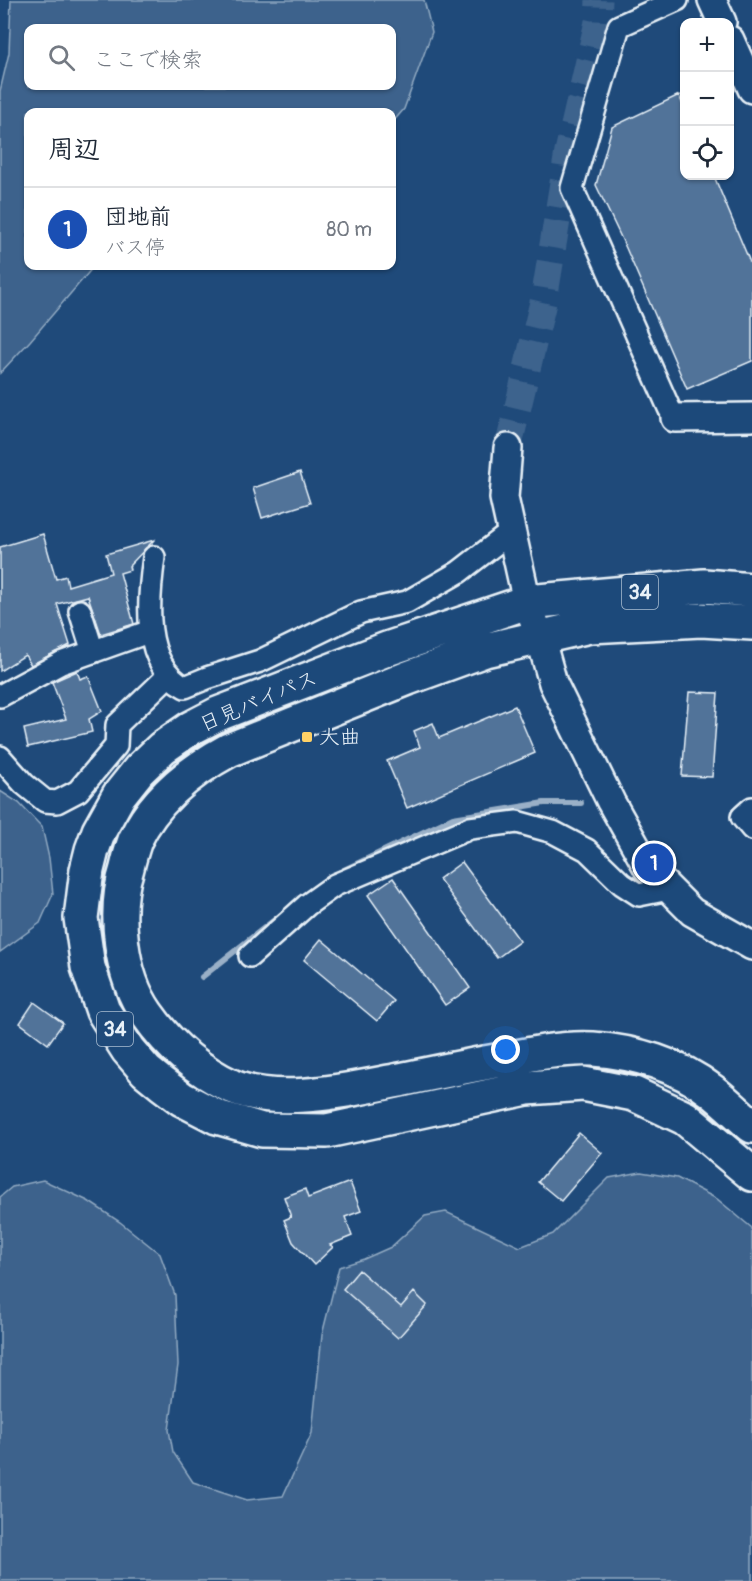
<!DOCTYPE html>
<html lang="ja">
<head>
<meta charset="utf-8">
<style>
  body { margin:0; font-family:Pangolin,"Klee One",sans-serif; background:#f6f6f7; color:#1f2937 }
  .controls { position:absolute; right:18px; top:18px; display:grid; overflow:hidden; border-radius:12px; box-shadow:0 2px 4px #0004 }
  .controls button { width:54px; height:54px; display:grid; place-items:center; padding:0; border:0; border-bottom:2px solid #e0e1e3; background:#fff; color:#1f2937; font:30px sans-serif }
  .you { position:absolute; left:506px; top:1050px; width:21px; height:21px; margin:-15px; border:4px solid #fff; border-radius:50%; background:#1a73e8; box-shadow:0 0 0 9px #1a73e833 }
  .badge { display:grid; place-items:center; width:39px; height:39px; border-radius:50%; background:#db2777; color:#fff; font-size:20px; font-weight:700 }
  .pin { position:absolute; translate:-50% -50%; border:3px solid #fff; box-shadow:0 2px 6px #0006 }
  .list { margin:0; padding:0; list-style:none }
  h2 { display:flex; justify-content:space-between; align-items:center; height:78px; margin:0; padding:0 24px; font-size:26px }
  h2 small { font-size:20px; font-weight:400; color:#747a83 }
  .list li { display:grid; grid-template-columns:39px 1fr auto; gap:18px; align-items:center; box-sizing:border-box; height:84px; padding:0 24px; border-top:2px solid #e0e1e3 }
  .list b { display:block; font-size:22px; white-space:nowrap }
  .list p { margin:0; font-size:20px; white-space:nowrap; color:#747a83 }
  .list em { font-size:20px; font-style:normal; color:#747a83 }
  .icon { flex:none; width:33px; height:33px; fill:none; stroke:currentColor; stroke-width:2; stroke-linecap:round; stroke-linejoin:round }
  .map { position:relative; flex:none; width:752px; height:1581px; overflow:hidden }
  .search { position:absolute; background:#fff; box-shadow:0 2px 4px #0004; left:24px; top:24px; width:372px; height:66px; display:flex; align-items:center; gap:15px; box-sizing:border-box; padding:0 21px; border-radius:12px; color:#747a83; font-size:22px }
  .panel { position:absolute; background:#fff; box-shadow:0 2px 4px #0004; left:24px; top:108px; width:372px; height:162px; border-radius:12px }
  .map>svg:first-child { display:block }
  .green { fill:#3c628c; stroke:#92aac2; stroke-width:1.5; fill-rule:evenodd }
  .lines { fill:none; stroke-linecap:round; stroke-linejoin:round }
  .stream { stroke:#9ab0c7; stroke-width:6 }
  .building { fill:#517399; stroke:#e8f1f8; stroke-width:1.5 }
  .tertiary-tunnel { stroke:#3d638d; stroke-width:27; stroke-dasharray:27 14; stroke-linecap:butt }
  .minor-casing { stroke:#e8f1f8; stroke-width:26 }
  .tertiary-casing { stroke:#e8f1f8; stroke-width:32 }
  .trunk-casing { stroke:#e8f1f8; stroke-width:38 }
  .minor { stroke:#1f4a7a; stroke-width:21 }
  .tertiary { stroke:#1f4a7a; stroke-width:27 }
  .trunk { stroke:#1f4a7a; stroke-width:33 }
  .poi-dot { fill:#ffd166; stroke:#1f4a7a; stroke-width:2 }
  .labels { text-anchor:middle; stroke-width:4.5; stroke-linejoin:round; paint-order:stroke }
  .shield { fill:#1f4a7a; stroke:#acbfd2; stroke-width:1.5 }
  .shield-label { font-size:20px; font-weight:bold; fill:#e8f1f8 }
  .street-label { font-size:21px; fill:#e8f1f8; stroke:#1f4a7a }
  .poi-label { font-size:21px; fill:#e8f1f8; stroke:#1f4a7a; text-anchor:start }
</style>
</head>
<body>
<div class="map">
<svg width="752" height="1581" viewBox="0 0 752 1581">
  <rect width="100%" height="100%" fill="#1f4a7a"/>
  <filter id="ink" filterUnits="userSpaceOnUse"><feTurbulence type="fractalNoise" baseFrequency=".0167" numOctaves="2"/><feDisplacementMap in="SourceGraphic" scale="12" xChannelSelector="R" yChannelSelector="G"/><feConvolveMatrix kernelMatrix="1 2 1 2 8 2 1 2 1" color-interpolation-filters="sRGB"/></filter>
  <g filter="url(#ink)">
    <path class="green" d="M11,0H424L432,32L404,109L392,123V112H28V266H94L30,341L0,373V91L9,53ZM28,28H392V86H28Z
      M0,791L19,803L42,827L49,858L53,894L40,923L0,952Z
      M641,1172L677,1178L717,1199L752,1228V1581H0V1197L12,1187L43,1180L88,1201L120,1222L160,1254L175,1295L178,1365L169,1430L173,1452L193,1482L247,1500L283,1496L312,1433L322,1335L339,1267L364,1259L391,1247L425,1216L446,1212L520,1247L553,1234L609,1178Z"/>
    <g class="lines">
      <path class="stream" d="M344,870L453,818L544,803H581
        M202,977L287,910"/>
    </g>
    <path class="building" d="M679,95L684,108V176H714L752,267V361L687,389L626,248L596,185L612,127Z
      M300,472L310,503L262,518L253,488Z
      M43,534L56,579L66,576L68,586L111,573L106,554L154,540L129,566L130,570L120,573L134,624L101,634L88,596L57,604L70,645L31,665L25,655L0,671V547Z
      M77,671L80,679L88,676L102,711L89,719L92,732L28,747L24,729L66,719L52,682Z
      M689,692L718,693L712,777L682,776Z
      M515,706L535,753L407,808L387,761L420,747L414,731L433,723L439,738Z
      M462,862L520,941L497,958L439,879Z
      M393,878L470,988L445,1005L368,895Z
      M321,939L394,1001L377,1021L304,960Z
      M34,1002L63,1023L48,1044L20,1023Z
      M579,1133L602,1153L561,1201L538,1182Z
      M350,1182L361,1211L345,1217L352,1236L330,1245L333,1247L314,1265L293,1242L284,1220L291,1217L284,1197L305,1189L308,1198Z
      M359,1270L401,1307L414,1292L427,1305L398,1338L343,1289Z"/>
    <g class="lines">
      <path class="tertiary-tunnel" d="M508,448L545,294L568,152L598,22L599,0"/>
      <defs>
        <path id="minor" d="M675,418L669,408L572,188L619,26L677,0
          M154,557C148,599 141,664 185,687L207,678L260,661L361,612L407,602L459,572L512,531
          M80,611L93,652
          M0,696L61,663L151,631
          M0,757L24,784L45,801L57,802L78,791L116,746L117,725L169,675
          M752,808L742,817L752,829
          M250,956L307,905L335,885L470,828L517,822L553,832L587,850L622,884L639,895L669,889"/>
        <path id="tertiary" d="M712,0L722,22
          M730,40L752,89
          M675,418L752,417
          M508,448L504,498L527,602L540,637L553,683L611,802L648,868L692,912L752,946"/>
        <path id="trunk" d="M752,590L704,586L527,602L387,649L218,714L191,728L162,748L139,770L119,795L99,831L92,850L87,870L81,918L88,967L103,1011L128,1050L146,1071L162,1084L182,1099L217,1117L262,1130L327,1131L527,1088L583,1084L634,1094L685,1118L752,1174
          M752,623L701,620L590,626L485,650L408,678L229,750C192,770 154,800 135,840C132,849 129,859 127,868C113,911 120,976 147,1014C168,1044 197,1070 231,1086C279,1107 351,1089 400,1080C434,1073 467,1066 501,1060C529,1054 564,1047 593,1049C634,1052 679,1065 712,1091C726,1102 739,1115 752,1126"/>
      </defs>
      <use href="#minor" class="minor-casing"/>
      <use href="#tertiary" class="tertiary-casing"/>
      <use href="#trunk" class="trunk-casing"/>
      <use href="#minor" class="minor"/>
      <use href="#tertiary" class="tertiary"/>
      <use href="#trunk" class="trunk"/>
    </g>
  </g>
  <rect class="poi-dot" x="301" y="731" width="12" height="12" rx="3"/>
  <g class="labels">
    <g class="shield">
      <rect x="622" y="575" width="36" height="34" rx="4.5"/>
      <rect x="97" y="1012" width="36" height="34" rx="4.5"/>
    </g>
    <g class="shield-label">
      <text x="640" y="599">34</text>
      <text x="115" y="1036">34</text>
    </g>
    <g class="street-label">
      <text transform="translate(258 701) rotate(-23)" y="7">日見バイパス</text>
    </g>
    <g class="poi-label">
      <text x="319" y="744">大曲</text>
    </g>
  </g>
</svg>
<div class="controls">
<button>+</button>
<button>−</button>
<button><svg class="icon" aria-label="locate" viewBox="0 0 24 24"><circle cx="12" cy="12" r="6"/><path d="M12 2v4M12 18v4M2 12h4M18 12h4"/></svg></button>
</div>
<div class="you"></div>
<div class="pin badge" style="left:654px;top:863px;background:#1a4fb4">1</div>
<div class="search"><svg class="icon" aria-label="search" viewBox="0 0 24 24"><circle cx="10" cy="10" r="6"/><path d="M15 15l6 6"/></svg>ここで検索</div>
<section class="panel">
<h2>周辺<small></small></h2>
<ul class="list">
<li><span class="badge" style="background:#1a4fb4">1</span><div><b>団地前</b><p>バス停</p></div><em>80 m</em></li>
</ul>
</section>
</div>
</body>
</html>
